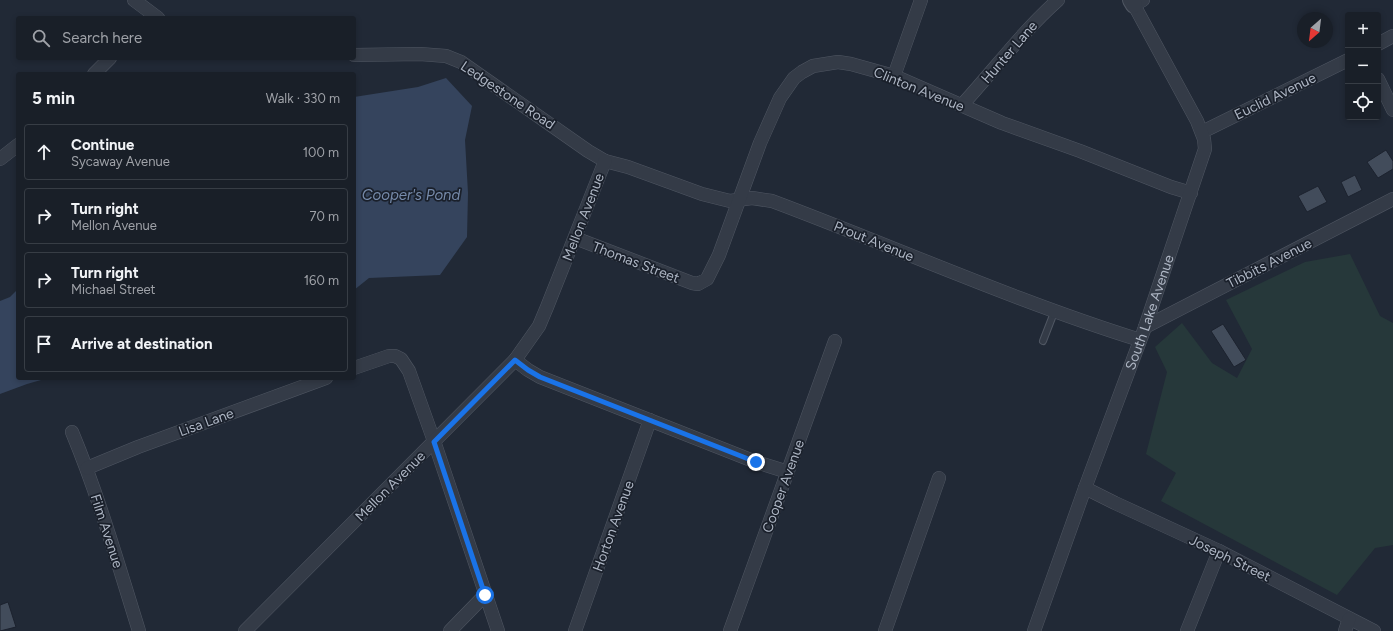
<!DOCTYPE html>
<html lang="en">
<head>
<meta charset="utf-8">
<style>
  body { margin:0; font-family:Figtree,sans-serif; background:#222730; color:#f1f3f6 }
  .controls { position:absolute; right:12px; top:12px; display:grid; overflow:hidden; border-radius:4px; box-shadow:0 2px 6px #0003 }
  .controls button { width:36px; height:36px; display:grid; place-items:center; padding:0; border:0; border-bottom:1px solid #373d45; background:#191f28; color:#f1f3f6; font:20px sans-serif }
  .compass { position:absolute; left:1297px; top:12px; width:36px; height:36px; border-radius:50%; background:#191f28; box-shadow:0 2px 6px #0003; rotate:208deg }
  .stop { position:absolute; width:12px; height:12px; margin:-9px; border:3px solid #1a73e8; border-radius:50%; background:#fff }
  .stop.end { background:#1a73e8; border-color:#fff; box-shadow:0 1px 4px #0008 }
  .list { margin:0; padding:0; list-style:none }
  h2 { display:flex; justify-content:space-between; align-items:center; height:52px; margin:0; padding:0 16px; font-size:17px }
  h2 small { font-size:13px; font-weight:400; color:#9fa2a8 }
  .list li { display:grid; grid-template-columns:26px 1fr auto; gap:12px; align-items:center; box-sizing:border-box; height:56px; margin:0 8px 8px; padding:0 8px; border:1px solid #373d45; border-radius:4px }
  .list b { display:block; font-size:15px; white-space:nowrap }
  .list p { margin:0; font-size:13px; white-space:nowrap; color:#9fa2a8 }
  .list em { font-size:13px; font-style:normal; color:#9fa2a8 }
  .icon { flex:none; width:22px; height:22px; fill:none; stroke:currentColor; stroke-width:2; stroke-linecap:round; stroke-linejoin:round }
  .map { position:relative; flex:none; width:1393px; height:631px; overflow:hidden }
  .search { position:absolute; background:#191f28; box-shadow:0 2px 6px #0003; left:16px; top:16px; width:340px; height:44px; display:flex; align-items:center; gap:10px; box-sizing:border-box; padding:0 14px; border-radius:4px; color:#9fa2a8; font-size:15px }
  .panel { position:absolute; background:#191f28; box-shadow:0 2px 6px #0003; left:16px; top:72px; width:340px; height:308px; border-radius:4px }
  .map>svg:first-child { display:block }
  .green { fill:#26383a }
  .water { fill:#35445d }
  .building { fill:#424c5b; stroke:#1c222e }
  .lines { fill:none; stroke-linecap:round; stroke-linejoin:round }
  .service-casing { stroke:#4f5662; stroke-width:8 }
  .minor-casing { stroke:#4f5662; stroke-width:14 }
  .tertiary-casing { stroke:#4f5662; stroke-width:18 }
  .service { stroke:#343b47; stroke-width:6 }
  .minor { stroke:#343b47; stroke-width:13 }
  .tertiary { stroke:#343b47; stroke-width:16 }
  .route { stroke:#1a73e8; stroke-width:5 }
  .labels { text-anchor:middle; stroke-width:3.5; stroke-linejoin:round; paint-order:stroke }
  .street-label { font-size:14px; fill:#aeb6c4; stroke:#1a202b }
  .water-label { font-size:15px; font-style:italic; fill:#778bab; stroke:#1a202b }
</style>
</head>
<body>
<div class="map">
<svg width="1393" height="631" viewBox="0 0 1393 631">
  <rect width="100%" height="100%" fill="#212936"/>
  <path class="green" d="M1350,254L1380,316L1393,323V545L1375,548L1337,595L1161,501L1176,473L1146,454L1167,372L1155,347L1182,323L1212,363L1237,378L1252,349L1226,300L1305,262Z"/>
  <path class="water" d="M446,78L472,106L465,140L468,193L467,237L440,275L369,278L354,290V97L418,87Z
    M18,289V378H48L27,384L0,394V301L10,297Z"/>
  <path class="building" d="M1386,150L1393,161V169L1378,178L1367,162Z
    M1355,175L1362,190L1348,197L1341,182Z
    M1318,186L1327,202L1307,212L1298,196Z
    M1223,324L1246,360L1234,367L1211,331Z
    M8,602L16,627L0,631V605Z"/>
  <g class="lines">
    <defs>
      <path id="service" d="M1043,341L1055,310"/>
      <g id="minor">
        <path d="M134,0L158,18"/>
        <path d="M1378,44L1393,36"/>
        <path d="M354,55L420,54L446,56L461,62L588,151L605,161L628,167L702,194L730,201L752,198L772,201C895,247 1015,301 1140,340"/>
        <path d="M94,74L110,58"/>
        <path d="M894,76L921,0"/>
        <path d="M1378,79L1393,110"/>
        <path d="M962,105C994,70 1023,31 1058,0"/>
        <path d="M1202,132L1348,60"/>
        <path d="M0,159L18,145"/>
        <path d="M575,238L692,283L698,284L707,279L719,255L760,143L780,98L794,78L802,72L813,66L838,62L851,64L894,76L1002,123L1080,151L1171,187L1191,193"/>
        <path d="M1145,327L1393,199"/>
        <path d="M515,360L528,370L540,377L756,462L788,472"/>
        <path d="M354,368L389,356H395L401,359L409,371L434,441L498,631"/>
        <path d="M72,432C99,497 118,564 139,631"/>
        <path d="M87,468L138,447L326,378"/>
        <path d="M1085,488L1115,503L1219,551L1374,631"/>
        <path d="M245,631L515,360L539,326L547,307L605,161"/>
        <path d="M450,631L485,595"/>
        <path d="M575,631L650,420"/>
        <path d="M730,631L835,341"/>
        <path d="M885,631L939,478"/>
        <path id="s1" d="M1034,631L1085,488L1144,330L1205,149L1204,139L1197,121L1134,5L1143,0"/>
        <path d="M1187,631L1219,551"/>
        <path d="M1345,631L1349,619"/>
      </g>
      <path id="tertiary" d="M1131,0L1134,5"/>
    </defs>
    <use href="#service" class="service-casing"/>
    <use href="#minor" class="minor-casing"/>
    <use href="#tertiary" class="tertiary-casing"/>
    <use href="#service" class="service"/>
    <use href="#minor" class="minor"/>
    <use href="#tertiary" class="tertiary"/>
  </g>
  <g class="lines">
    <path class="route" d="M485,595L434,442L515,360L528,370L540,377L756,462"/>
  </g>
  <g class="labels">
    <g class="street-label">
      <text transform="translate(1009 52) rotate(-49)" y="5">Hunter Lane</text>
      <text transform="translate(919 89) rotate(22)" y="5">Clinton Avenue</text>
      <text transform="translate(508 95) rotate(34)" y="5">Ledgestone Road</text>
      <text transform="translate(1275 96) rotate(-26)" y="5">Euclid Avenue</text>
      <text transform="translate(583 217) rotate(-69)" y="5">Mellon Avenue</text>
      <text transform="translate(874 241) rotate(22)" y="5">Prout Avenue</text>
      <text transform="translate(636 262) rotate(21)" y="5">Thomas Street</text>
      <text transform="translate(1269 263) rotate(-27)" y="5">Tibbits Avenue</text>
      <text dy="5" stroke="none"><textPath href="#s1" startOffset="339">South Lake Avenue</textPath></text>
      <text transform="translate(206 422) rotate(-20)" y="5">Lisa Lane</text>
      <text transform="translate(390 486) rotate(-45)" y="5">Mellon Avenue</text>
      <text transform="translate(783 486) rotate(-70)" y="5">Cooper Avenue</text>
      <text transform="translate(613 526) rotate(-70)" y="5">Horton Avenue</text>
      <text transform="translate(107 531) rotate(72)" y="5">Film Avenue</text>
      <text transform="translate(1230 558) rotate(26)" y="5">Joseph Street</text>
    </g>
    <g class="water-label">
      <text x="411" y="200">Cooper's Pond</text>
    </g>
  </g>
</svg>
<div class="controls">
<button>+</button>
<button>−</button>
<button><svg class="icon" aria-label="locate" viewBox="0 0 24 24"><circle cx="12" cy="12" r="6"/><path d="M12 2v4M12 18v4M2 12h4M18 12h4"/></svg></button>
</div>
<svg class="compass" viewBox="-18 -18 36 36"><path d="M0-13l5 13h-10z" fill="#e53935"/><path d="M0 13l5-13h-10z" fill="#9fa2a8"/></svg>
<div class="stop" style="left:485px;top:595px"></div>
<div class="stop end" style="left:756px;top:462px"></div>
<div class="search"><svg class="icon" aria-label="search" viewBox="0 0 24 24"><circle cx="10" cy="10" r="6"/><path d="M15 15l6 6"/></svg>Search here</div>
<section class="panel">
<h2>5 min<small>Walk · 330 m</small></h2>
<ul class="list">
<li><svg class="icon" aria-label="ahead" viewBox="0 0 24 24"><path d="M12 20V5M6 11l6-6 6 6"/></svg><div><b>Continue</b><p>Sycaway Avenue</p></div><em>100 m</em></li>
<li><svg class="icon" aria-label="right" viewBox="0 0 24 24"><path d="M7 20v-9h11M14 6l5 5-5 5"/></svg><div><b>Turn right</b><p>Mellon Avenue</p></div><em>70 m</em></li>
<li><svg class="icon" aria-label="right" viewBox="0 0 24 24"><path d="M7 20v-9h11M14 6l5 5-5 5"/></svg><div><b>Turn right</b><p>Michael Street</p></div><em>160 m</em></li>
<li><svg class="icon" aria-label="arrive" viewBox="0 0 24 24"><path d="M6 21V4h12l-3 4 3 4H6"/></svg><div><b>Arrive at destination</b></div></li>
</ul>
</section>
</div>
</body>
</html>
